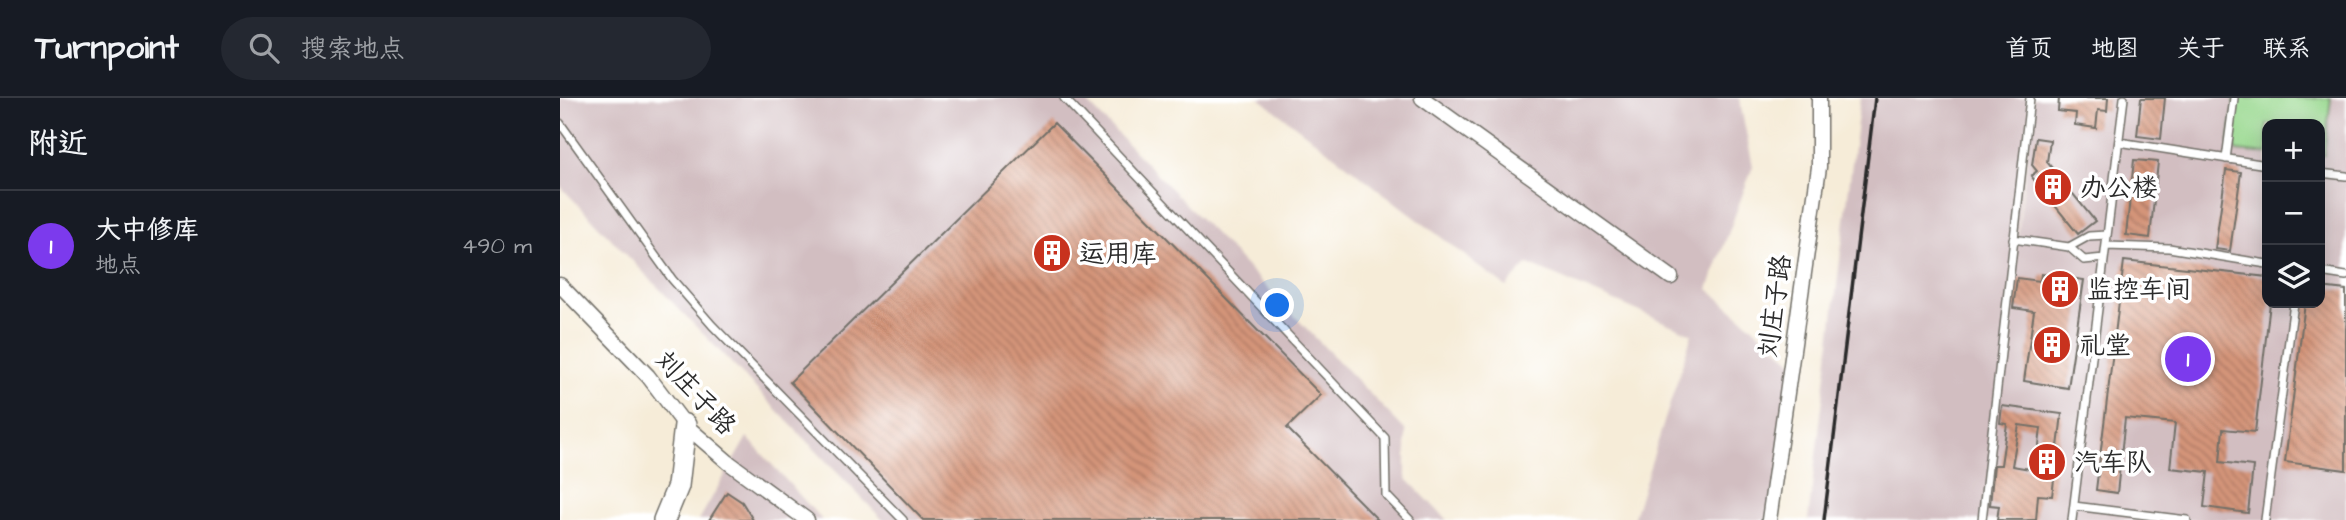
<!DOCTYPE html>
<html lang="zh">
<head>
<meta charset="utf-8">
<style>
  body { margin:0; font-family:"Architects Daughter","LXGW WenKai TC",sans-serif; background:#242831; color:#f1f3f6 }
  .controls { position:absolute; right:21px; top:21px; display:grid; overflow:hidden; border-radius:14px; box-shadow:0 4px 18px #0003 }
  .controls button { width:63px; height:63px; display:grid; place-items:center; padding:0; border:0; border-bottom:2px solid #363941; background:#171b24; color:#f1f3f6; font:35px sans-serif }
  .you { position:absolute; left:718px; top:208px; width:24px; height:24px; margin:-18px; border:5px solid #fff; border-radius:50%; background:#1a73e8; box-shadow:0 0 0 10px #1a73e833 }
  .badge { display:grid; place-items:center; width:46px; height:46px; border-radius:50%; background:#7c3aed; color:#fff; font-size:23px; font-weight:700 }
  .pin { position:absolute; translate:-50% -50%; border:4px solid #fff; box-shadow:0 2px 7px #0006 }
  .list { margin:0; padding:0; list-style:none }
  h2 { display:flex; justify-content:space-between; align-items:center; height:91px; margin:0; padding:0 28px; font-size:30px }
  h2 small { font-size:23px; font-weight:400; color:#9ea1a6 }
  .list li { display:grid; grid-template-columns:46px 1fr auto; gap:21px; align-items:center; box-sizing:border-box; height:112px; padding:0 28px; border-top:2px solid #363941 }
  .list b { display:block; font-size:26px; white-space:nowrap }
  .list p { margin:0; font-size:23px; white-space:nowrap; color:#9ea1a6 }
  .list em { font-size:23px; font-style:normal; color:#9ea1a6 }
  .icon { flex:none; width:38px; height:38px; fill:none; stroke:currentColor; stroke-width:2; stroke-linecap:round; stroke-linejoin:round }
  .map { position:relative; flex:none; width:1786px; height:422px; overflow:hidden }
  header { display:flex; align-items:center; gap:42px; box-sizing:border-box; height:98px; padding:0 35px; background:#171b24; border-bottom:2px solid #363941 }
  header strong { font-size:33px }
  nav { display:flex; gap:38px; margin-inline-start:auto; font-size:24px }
  .search { width:490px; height:63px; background:#242831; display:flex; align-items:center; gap:18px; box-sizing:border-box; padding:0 24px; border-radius:38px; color:#9ea1a6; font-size:26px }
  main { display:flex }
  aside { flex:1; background:#171b24 }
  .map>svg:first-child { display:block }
  .industrial { fill:#d2bec1; fill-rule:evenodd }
  .pitch { fill:#98d88e; stroke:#62825c; stroke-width:2 }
  .building { fill:url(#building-back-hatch); fill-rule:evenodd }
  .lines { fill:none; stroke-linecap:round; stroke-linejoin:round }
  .lane-casing { stroke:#726f68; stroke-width:10 }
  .street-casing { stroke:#726f68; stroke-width:17 }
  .secondary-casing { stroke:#726f68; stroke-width:24 }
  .lane { stroke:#fff; stroke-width:7 }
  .street { stroke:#fff; stroke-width:14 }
  .secondary { stroke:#fff; stroke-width:21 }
  .rail { stroke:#2b2b2b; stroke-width:3.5 }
  .labels { text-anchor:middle; stroke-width:7; stroke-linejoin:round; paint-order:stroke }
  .poi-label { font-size:26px; fill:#2b2b2b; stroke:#fff; text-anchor:start }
  .street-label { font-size:26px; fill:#2b2b2b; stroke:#fff }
</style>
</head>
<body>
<header>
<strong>Turnpoint</strong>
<div class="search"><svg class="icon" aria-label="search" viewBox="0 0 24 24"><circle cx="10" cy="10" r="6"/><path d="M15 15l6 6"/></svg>搜索地点</div>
<nav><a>首页</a><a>地图</a><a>关于</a><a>联系</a></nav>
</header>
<main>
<aside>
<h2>附近<small></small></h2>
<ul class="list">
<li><span class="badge">1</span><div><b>大中修库</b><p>地点</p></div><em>490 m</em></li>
</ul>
</aside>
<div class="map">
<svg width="1786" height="422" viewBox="0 0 1786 422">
  <defs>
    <pattern id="building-back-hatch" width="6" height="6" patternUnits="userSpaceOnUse" patternTransform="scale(1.75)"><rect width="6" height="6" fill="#d49479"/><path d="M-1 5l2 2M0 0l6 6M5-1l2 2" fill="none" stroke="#ac7963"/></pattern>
  </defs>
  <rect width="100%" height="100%" fill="#fff"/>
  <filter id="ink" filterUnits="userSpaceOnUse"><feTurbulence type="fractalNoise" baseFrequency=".0143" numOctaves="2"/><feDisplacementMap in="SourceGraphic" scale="14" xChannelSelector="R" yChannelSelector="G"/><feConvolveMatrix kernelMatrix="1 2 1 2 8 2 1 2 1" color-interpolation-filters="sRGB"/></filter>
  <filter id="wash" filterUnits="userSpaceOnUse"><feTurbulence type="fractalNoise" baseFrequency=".00686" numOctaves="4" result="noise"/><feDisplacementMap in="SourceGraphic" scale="28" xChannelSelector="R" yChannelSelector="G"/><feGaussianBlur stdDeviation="1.57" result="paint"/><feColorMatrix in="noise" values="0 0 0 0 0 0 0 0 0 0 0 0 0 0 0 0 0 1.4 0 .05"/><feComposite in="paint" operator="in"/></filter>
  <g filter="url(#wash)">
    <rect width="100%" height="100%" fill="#f6ecd8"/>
    <path class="industrial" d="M0,0H523L846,333V380L887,422H323L0,88Z
      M699,0H1179L1193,68L1148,191L1236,266L1216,422H1073L1132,236L968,166L946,189Z
      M1300,0H1471L1445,254L1473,0H1786V422H1248ZM1707,26H1760V205H1707Z
      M187,339L262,422H139Z"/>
    <path class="pitch" d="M1675,0H1771L1764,57L1760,59V26H1707V56L1677,53L1669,45Z"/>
    <g id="blocks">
      <path class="building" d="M1499,0H1548L1547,13L1538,12L1536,30L1515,27L1516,15L1498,13Z
        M1581,0H1605L1601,41L1577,38Z
        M494,25L761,297L727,330L818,422H363L230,284Z
        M1476,40L1490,42L1487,64L1535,123L1518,136L1471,78L1477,73L1472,67Z
        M1574,62L1598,64L1590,140L1566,137Z
        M1666,72L1681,74L1670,153L1655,151Z
        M1564,163L1707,179L1710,205L1695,334L1663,331L1660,364L1693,368L1688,415L1644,409L1648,374L1610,370L1615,325L1565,320L1557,395L1536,392Z
        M1481,176L1524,182L1508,290L1464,283L1474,213L1453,210L1457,180L1480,183Z
        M1760,189L1786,192V372L1725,364L1745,205H1760Z
        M1442,308L1502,316L1492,398L1478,397L1476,422H1437L1439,408L1430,407L1434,367H1441L1447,326L1440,325ZM1459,327L1481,330L1476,372L1452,368Z
        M167,394L182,404L193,422H149Z"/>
    </g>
  </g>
  <g filter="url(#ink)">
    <use href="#blocks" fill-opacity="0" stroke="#726f68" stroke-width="2"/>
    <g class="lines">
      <defs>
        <path id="lane" d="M504,0L825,340L826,397L850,422
          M0,25L112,181L152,227L343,422
          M1559,44L1707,67
          M1666,61L1674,0
          M1760,75L1786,78
          M1453,141L1509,149L1524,162L1544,160
          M1546,148L1609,150L1707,166
          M1509,149L1529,138L1547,137
          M1760,174L1786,178
          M1514,408L1627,422
          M1422,422L1470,0
          M1512,422L1564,0
          M1705,422L1734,205"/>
        <path id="street" d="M862,0L1111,179
          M0,187L88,278L125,327L168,364L247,422
          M1209,422L1259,69V0"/>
        <path id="secondary" d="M104,422L118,388L125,327"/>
      </defs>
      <use href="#lane" class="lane-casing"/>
      <use href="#street" class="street-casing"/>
      <use href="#secondary" class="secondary-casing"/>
      <use href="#lane" class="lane"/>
      <use href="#street" class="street"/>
      <use href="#secondary" class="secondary"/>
      <path class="rail" d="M1264,422L1315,0"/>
    </g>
  </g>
  <defs>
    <symbol id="building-disc" viewBox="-11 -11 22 22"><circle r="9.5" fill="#c8321e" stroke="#fff"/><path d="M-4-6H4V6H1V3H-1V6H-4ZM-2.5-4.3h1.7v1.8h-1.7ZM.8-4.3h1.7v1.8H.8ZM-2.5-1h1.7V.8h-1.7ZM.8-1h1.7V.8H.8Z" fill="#fff"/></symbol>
  </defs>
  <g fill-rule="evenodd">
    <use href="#building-disc" x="1471" y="67" width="44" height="44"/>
    <use href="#building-disc" x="470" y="133" width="44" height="44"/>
    <use href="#building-disc" x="1478" y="169" width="44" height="44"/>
    <use href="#building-disc" x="1470" y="225" width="44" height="44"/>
    <use href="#building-disc" x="1465" y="342" width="44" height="44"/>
  </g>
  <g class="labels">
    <g class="poi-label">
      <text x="1520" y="98">办公楼</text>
      <text x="519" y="164">运用库</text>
      <text x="1527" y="200">监控车间</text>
      <text x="1519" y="256">礼堂</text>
      <text x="1514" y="373">汽车队</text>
    </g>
    <g class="street-label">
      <text transform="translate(1214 208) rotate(-82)" y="9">刘庄子路</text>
      <text transform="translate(136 294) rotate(47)" y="9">刘庄子路</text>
    </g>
  </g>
</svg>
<div class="controls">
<button>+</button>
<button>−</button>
<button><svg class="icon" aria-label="layers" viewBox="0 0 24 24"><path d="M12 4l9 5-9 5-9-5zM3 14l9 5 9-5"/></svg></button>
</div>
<div class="you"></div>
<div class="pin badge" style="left:1628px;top:261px">1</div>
</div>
</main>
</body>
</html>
